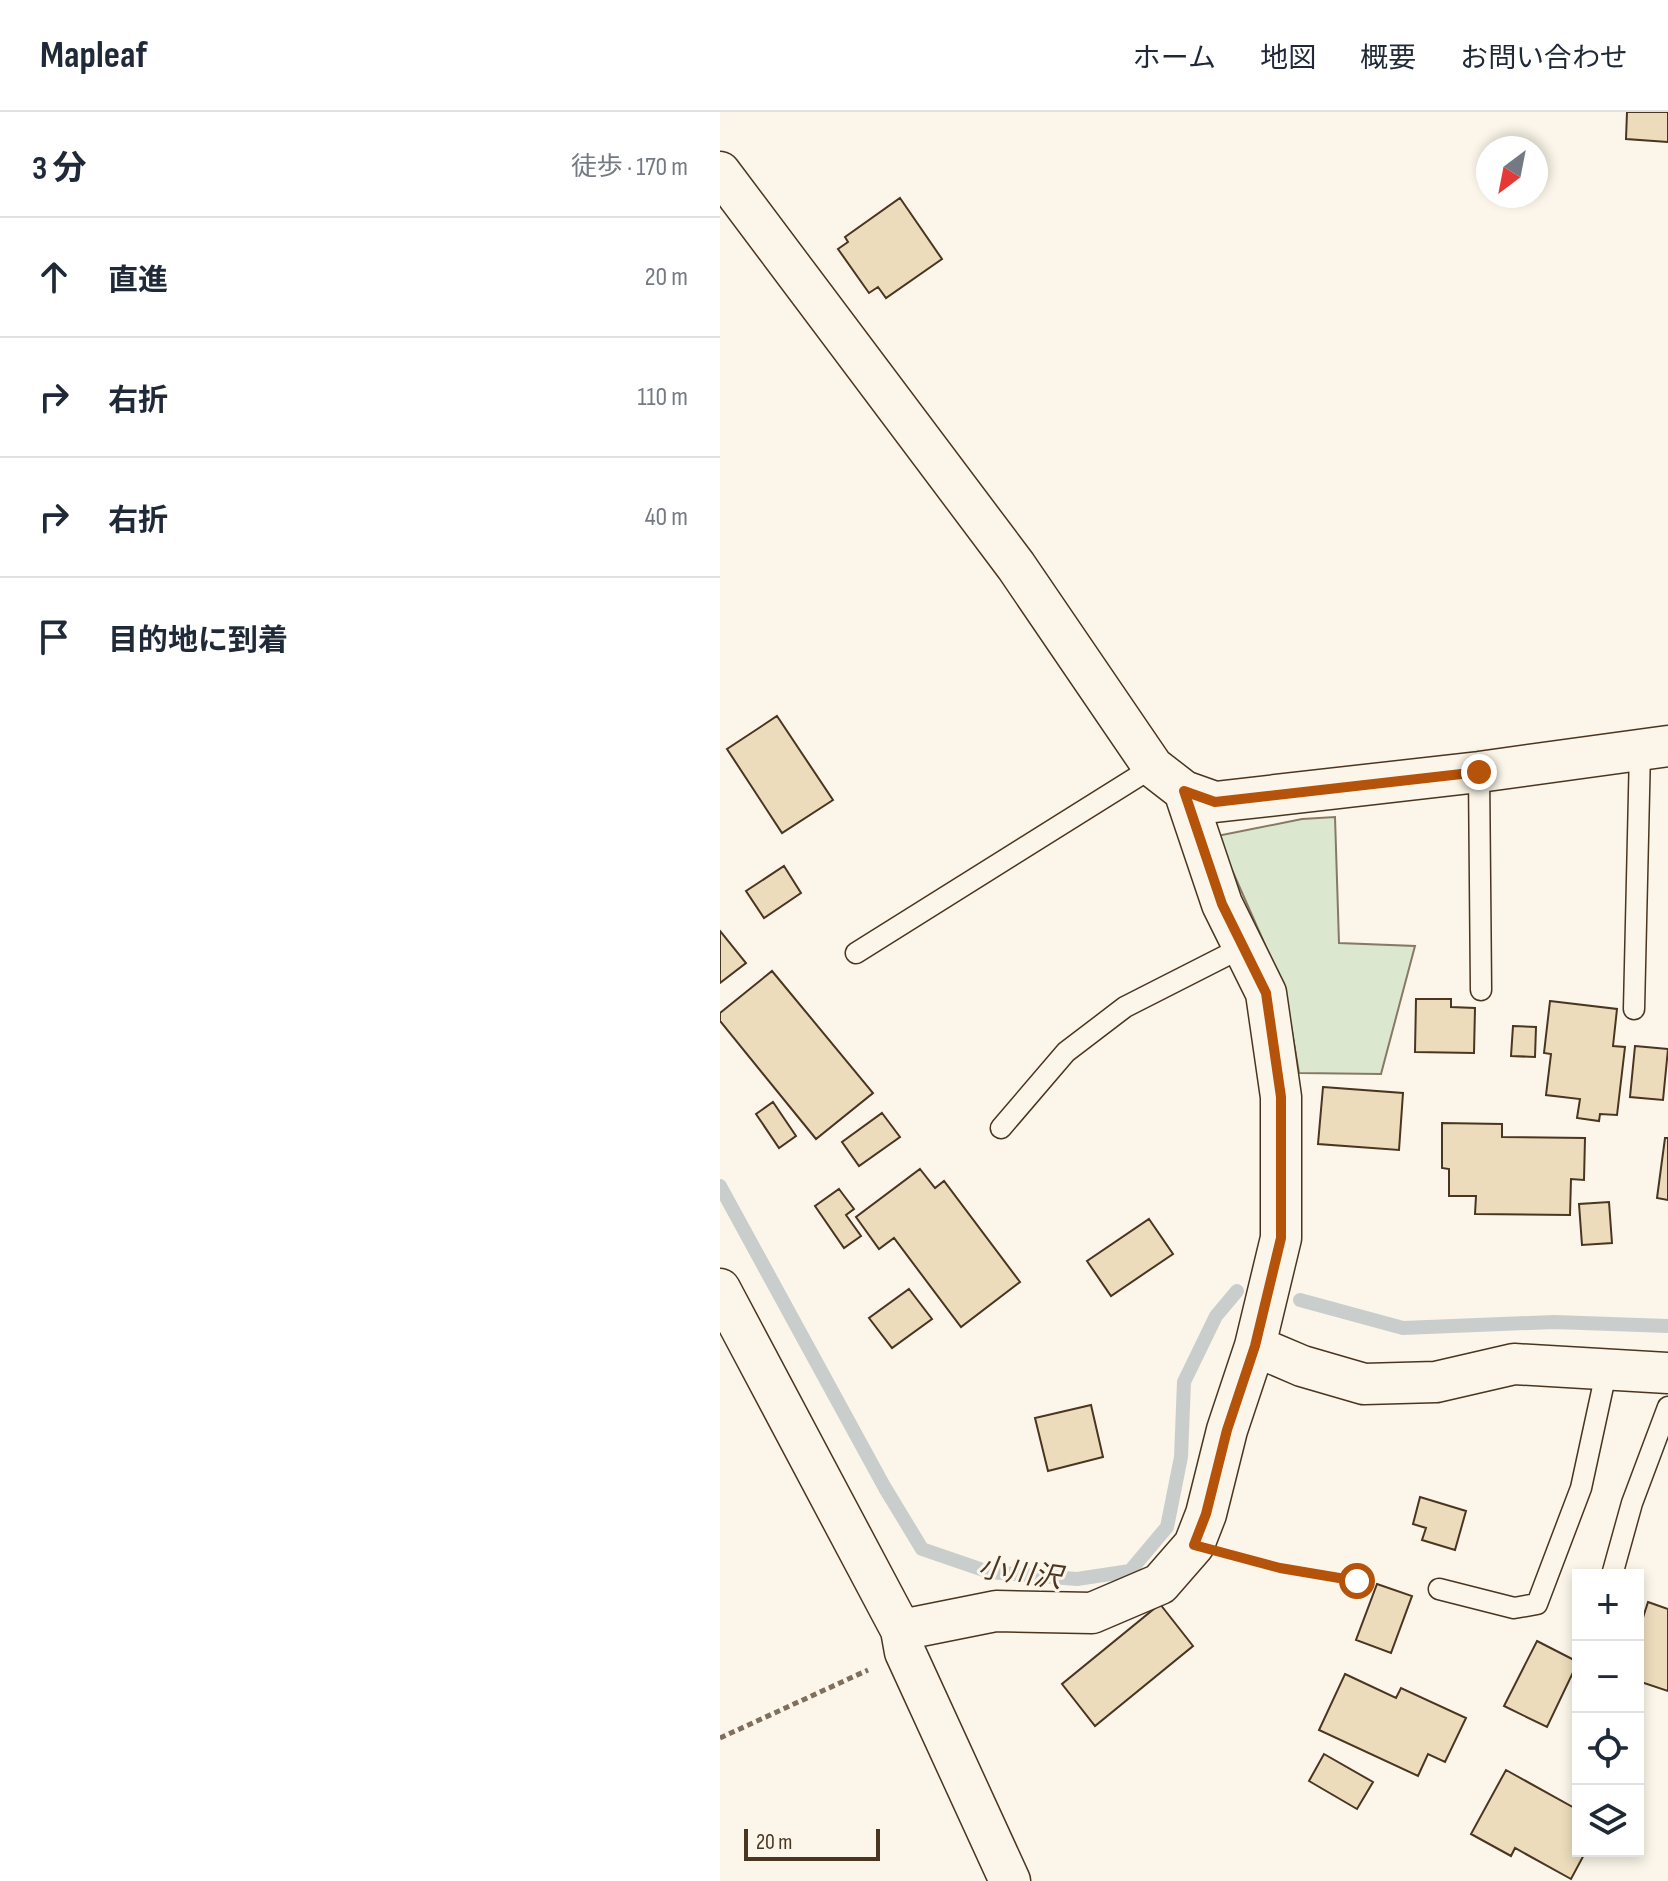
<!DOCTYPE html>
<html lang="ja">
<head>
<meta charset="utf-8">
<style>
  body { margin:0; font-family:"Sofia Sans Condensed","Noto Sans JP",sans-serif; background:#f2f2f3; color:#1f2937 }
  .controls { position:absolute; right:24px; bottom:24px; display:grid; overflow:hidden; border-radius:0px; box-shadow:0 4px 12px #0003 }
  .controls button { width:72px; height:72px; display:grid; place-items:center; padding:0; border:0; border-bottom:2px solid #e0e1e3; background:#fff; color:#1f2937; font:40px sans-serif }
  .compass { position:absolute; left:756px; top:24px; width:72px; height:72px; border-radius:50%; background:#fff; box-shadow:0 4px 12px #0003; rotate:212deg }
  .scale { position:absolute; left:24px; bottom:20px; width:136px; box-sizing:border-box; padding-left:8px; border:4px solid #4a3520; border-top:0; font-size:22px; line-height:28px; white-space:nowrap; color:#4a3520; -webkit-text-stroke:6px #fbf6e9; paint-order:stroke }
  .stop { position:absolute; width:24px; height:24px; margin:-18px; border:6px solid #b45309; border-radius:50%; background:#fff }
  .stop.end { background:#b45309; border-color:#fff; box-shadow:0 2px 8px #0008 }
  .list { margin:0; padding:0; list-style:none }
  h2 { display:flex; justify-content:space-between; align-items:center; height:104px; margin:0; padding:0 32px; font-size:34px }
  h2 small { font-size:26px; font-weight:400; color:#747a83 }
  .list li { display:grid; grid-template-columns:52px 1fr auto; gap:24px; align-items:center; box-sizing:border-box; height:120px; padding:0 32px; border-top:2px solid #e0e1e3 }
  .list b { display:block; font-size:30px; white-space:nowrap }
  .list em { font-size:26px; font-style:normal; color:#747a83 }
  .icon { flex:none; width:44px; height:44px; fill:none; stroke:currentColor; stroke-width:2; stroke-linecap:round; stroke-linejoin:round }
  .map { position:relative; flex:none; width:948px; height:1769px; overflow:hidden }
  header { display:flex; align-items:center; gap:48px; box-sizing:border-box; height:112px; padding:0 40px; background:#fff; border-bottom:2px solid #e0e1e3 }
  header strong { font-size:38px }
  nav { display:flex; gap:44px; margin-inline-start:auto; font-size:28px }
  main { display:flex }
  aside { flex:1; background:#fff }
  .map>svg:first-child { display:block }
  .green { fill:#dce7d0; stroke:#887966; stroke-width:2 }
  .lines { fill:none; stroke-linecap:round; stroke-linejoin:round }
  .stream { stroke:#c9cecd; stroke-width:14 }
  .building { fill:#ecdcbc; stroke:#4a3520; stroke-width:2 }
  .service-casing { stroke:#4a3520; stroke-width:23 }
  .minor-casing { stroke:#4a3520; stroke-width:43 }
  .path { stroke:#7f6f5c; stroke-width:5; stroke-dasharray:6 4; stroke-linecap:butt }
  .service { stroke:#fbf6e9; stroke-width:20 }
  .minor { stroke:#fbf6e9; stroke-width:40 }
  .route { stroke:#b45309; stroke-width:10 }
  .labels { text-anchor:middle; stroke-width:6; stroke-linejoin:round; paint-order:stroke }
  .water-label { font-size:28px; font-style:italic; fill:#4a3520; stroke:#fbf6e9 }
</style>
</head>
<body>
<header>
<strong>Mapleaf</strong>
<nav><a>ホーム</a><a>地図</a><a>概要</a><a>お問い合わせ</a></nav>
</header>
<main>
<aside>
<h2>3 分<small>徒歩 · 170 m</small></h2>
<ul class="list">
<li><svg class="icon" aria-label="ahead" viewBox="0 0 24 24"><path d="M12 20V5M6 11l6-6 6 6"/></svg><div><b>直進</b></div><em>20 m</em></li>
<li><svg class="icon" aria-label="right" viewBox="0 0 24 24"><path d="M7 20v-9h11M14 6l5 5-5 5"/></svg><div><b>右折</b></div><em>110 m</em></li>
<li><svg class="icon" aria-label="right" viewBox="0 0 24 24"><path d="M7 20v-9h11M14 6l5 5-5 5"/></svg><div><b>右折</b></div><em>40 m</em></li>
<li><svg class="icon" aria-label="arrive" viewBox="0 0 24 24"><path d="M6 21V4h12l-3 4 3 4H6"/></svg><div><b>目的地に到着</b></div></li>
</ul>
</aside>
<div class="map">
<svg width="948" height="1769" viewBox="0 0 948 1769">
  <rect width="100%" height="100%" fill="#fbf6e9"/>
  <path class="green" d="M615,705L619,831L695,834L661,962L579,961L565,878L497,724L582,707Z"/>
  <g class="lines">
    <path class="stream" d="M0,1074L165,1376L202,1437L269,1460L357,1467L410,1459L447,1415L461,1345L464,1270L496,1204L517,1179
      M580,1188L683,1216L834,1210L948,1214"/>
  </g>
  <path class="building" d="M907,0H948V30L906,27Z
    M180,86L222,147L166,186L158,175L149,181L118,137L128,130L125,125Z
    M57,604L113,688L62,721L7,637Z
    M64,754L81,781L44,806L26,779Z
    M0,819L26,851L0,871Z
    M52,859L153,981L96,1027L0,909V901Z
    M696,887H731V895L755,896L754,941L695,940Z
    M830,889L897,897L893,934L905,935L897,1003L880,1002L879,1009L857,1006L860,987L826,983L831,942L824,941Z
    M793,914L816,915L815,945L791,944Z
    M915,934L948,937L943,988L910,985Z
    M603,975L683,981L679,1038L598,1032Z
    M53,990L76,1024L59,1036L36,1002Z
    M162,1001L180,1025L139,1054L122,1030Z
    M722,1011L782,1012V1025L865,1026L864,1068L851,1067L850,1103L755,1102L756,1084H729V1057L722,1056Z
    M945,1026H948V1088L937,1086Z
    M200,1057L215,1076L224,1069L300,1170L241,1215L174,1126L159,1137L136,1105Z
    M119,1077L134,1097L126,1103L141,1124L124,1136L95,1094Z
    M889,1090L892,1131L862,1133L859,1092Z
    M429,1107L453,1142L391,1184L367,1149Z
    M189,1177L212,1207L172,1236L149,1206Z
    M371,1293L383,1345L328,1359L315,1306Z
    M700,1385L746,1399L735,1438L702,1428L706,1416L693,1412Z
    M657,1472L692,1484L671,1541L636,1528Z
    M928,1490L948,1497V1579L918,1569V1521Z
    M440,1492L473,1534L375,1614L342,1572Z
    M817,1529L858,1550L827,1615L784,1594Z
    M625,1562L676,1586L681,1576L746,1606L725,1650L708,1642L698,1664L599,1618Z
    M604,1642L653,1670L637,1697L589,1669Z
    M786,1658L858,1698V1739H866L851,1767L795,1736L791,1744L751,1722Z"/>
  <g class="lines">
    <defs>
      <path id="service" d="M759,660L761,878
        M136,841L433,655
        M914,897L920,638
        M281,1016L346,940L405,895L523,835
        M892,1463L912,1391L948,1295
        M719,1477L794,1496L817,1492L861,1376L887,1256"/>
      <path id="minor" d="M0,60L296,454L433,655L464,679L495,690L759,660L948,634
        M0,1177L181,1518L185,1540L290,1769
        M535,1234L582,1254L644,1272L716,1270L794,1252L948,1261
        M181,1518L276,1499L372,1501L440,1472L474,1433L486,1402L507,1318L535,1234L561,1126V985L546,881L502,792L464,679"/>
    </defs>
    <use href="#service" class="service-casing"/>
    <use href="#minor" class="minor-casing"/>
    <path class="path" d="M513,1444L560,1456L637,1469
      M0,1626L148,1558"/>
    <use href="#service" class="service"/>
    <use href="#minor" class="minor"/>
  </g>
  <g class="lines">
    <path class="route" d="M637,1469L560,1456L474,1433L486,1402L507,1318L535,1234L561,1126V985L546,881L502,792L464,679L495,690L759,660"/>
  </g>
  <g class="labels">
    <g class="water-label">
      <text transform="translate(300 1460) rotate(8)" y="10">小川沢</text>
    </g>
  </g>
</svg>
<div class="controls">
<button>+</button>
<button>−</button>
<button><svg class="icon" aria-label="locate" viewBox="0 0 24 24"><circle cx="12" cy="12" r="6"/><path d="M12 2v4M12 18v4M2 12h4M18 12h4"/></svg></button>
<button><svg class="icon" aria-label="layers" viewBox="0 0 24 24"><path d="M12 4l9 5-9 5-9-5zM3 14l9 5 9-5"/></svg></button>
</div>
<svg class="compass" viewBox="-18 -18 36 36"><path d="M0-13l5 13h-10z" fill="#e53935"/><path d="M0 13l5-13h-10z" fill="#747a83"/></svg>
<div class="scale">20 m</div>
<div class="stop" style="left:637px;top:1469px"></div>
<div class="stop end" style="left:759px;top:660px"></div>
</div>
</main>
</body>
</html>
